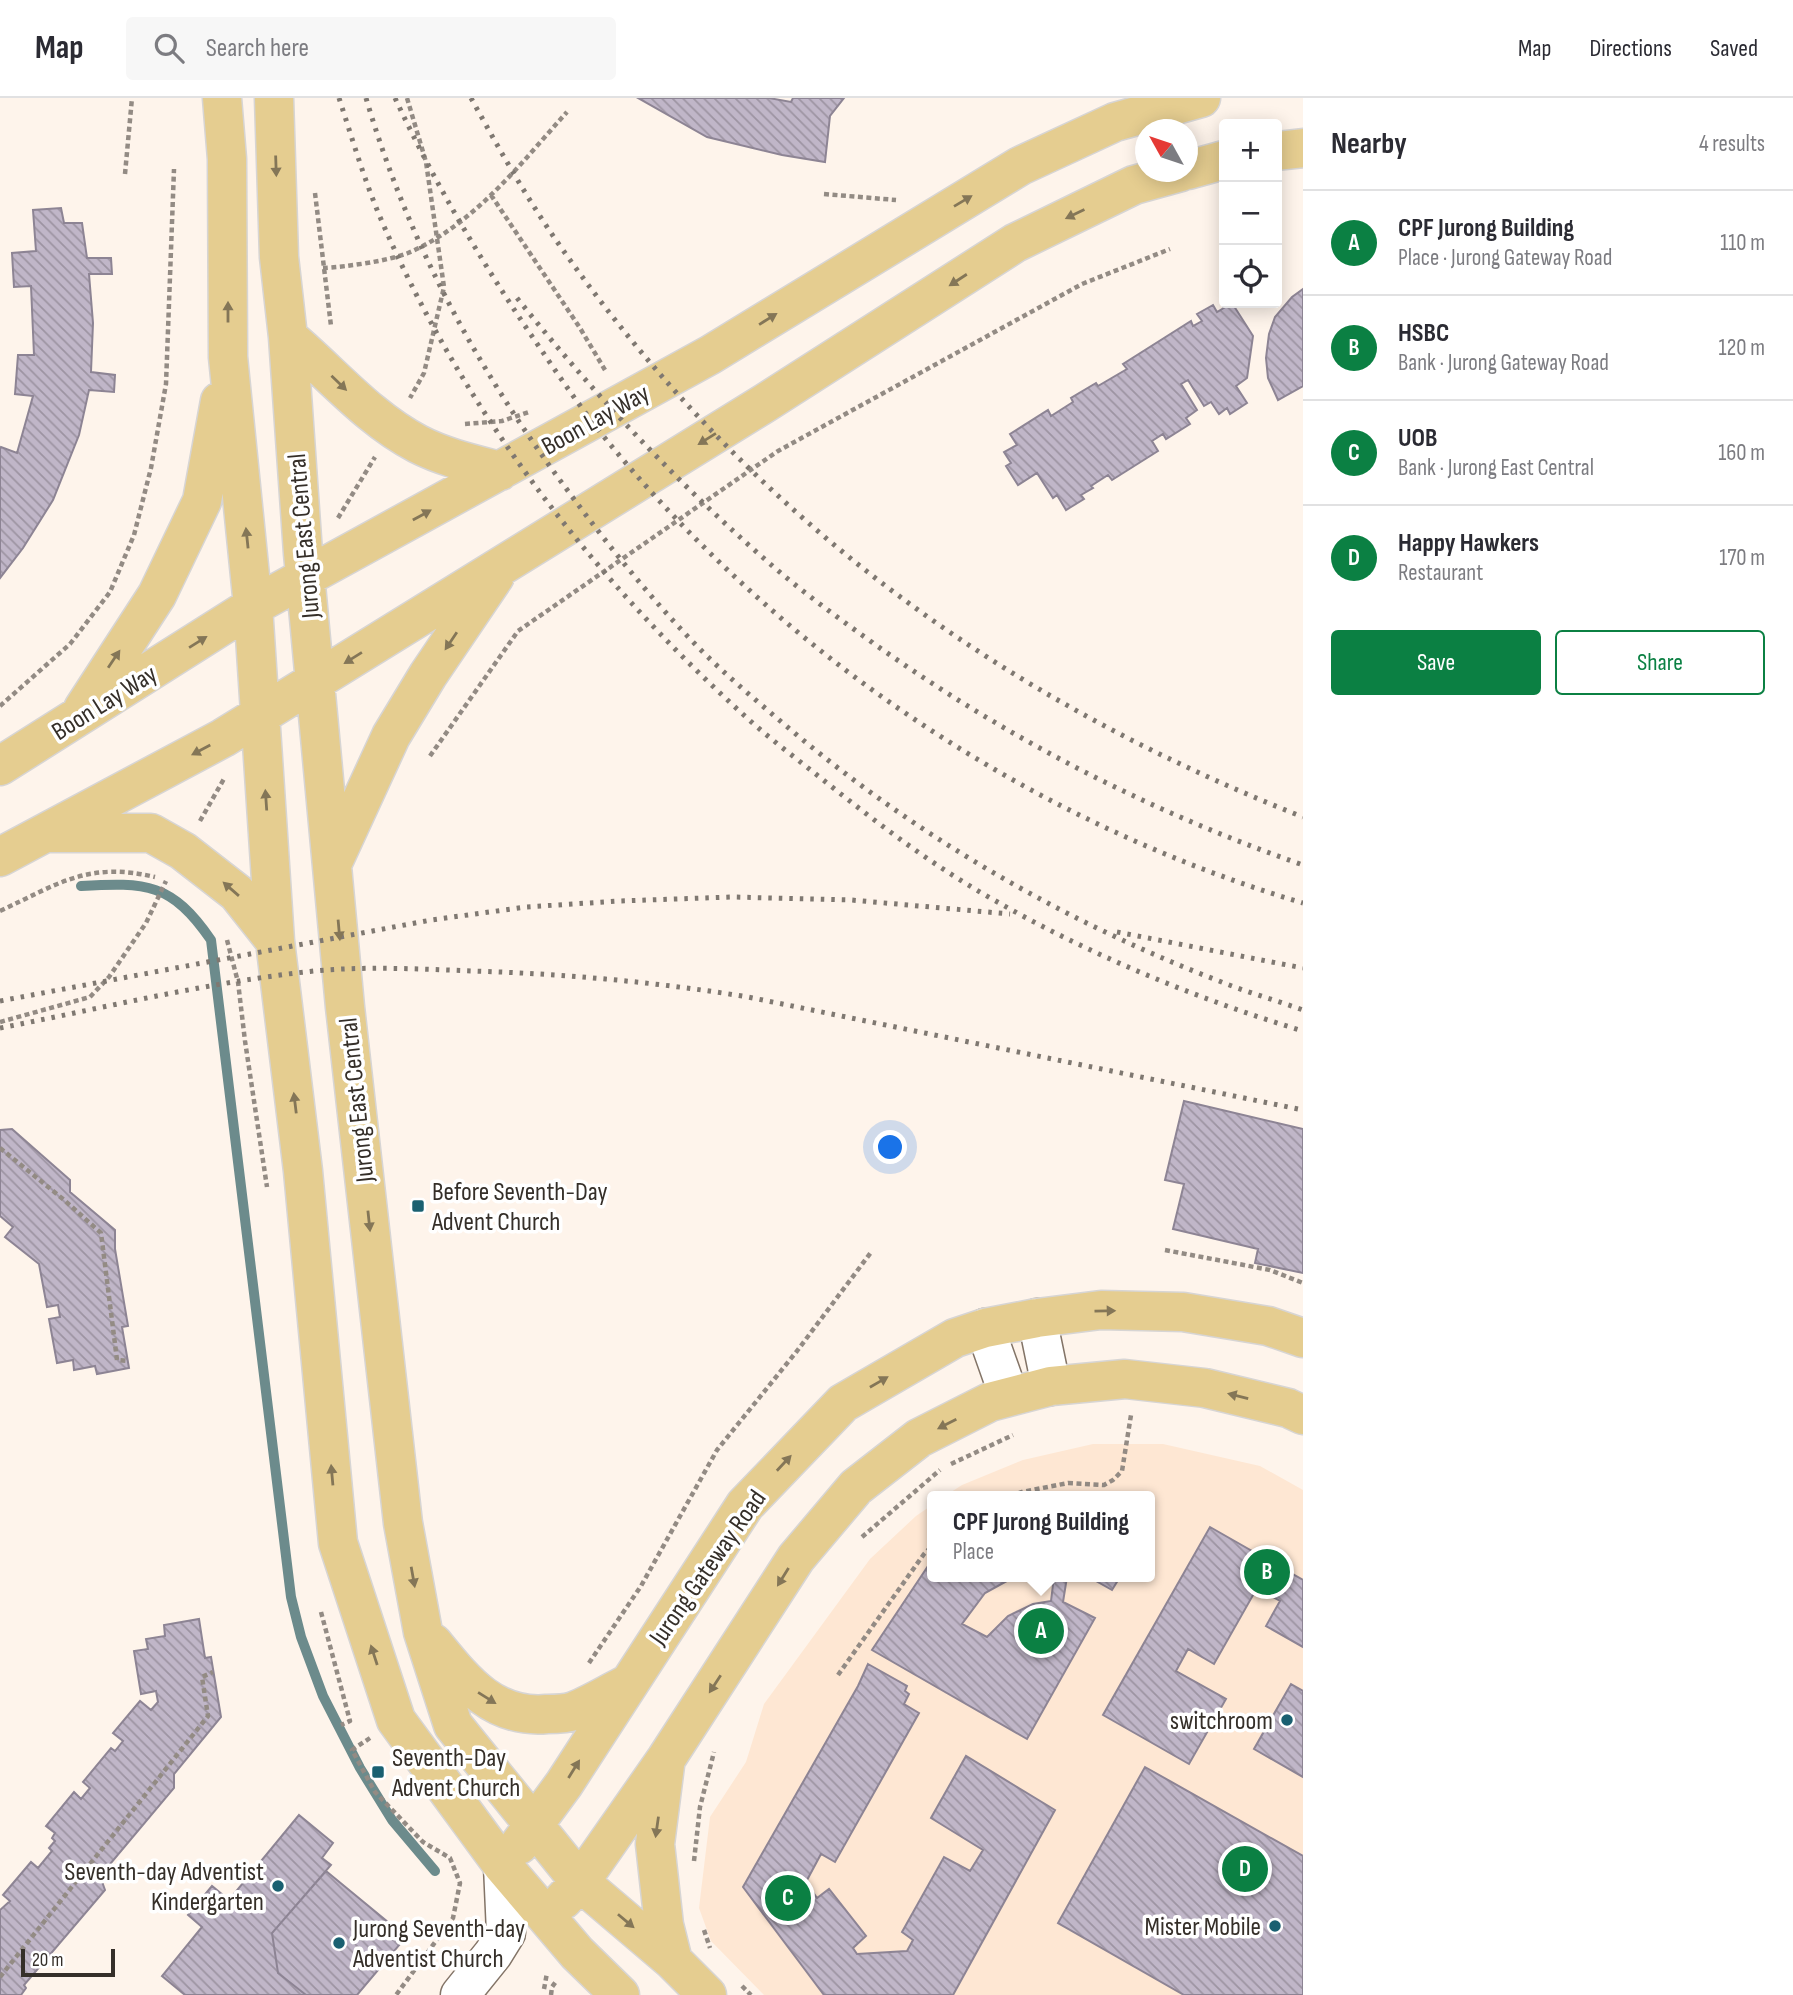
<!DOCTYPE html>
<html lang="en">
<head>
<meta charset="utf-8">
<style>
  body { margin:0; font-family:"Sofia Sans Condensed",sans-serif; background:#f7f7f7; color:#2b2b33 }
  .controls { position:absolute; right:21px; top:21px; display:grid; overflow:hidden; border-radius:7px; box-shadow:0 4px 18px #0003 }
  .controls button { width:63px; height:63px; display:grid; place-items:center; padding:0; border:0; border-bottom:2px solid #e1e1e2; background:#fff; color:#2b2b33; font:35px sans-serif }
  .compass { position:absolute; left:1135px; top:21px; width:63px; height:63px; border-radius:50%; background:#fff; box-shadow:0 4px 18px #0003; rotate:310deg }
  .scale { position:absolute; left:21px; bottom:18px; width:94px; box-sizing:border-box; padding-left:7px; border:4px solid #352f29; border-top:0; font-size:19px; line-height:24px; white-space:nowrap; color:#352f29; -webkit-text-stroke:5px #fff; paint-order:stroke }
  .you { position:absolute; left:891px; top:1050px; width:24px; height:24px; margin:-18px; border:5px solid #fff; border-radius:50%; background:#1a73e8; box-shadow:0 0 0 10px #1a73e833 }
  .badge { display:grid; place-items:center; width:46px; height:46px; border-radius:50%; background:#0b8043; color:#fff; font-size:23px; font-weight:700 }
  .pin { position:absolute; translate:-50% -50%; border:4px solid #fff; box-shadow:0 2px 7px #0006 }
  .popup { position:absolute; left:927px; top:1393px; width:228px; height:91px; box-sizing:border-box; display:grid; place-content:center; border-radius:7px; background:#fff; filter:drop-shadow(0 2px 5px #0005); font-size:23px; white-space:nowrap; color:#7c7c81 }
  .popup b { font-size:26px; color:#2b2b33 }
  .popup::after { content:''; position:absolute; left:50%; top:100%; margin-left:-14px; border:14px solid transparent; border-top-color:#fff }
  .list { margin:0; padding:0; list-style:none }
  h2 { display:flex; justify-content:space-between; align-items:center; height:91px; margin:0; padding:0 28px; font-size:30px }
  h2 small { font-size:23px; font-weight:400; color:#7c7c81 }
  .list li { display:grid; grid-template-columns:46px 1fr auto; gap:21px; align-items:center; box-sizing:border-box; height:105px; padding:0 28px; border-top:2px solid #e1e1e2 }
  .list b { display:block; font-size:26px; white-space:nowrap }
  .list p { margin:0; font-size:23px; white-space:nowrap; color:#7c7c81 }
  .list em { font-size:23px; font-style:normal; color:#7c7c81 }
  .actions { display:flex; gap:14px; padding:21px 28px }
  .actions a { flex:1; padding:16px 0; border:2px solid #0b8043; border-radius:7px; text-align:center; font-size:24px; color:#0b8043 }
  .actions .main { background:#0b8043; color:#fff }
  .icon { flex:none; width:38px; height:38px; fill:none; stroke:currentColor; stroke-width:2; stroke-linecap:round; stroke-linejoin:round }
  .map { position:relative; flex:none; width:1303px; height:1897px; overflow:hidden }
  header { display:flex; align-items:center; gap:42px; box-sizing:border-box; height:98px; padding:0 35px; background:#fff; border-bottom:2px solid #e1e1e2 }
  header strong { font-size:33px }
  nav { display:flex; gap:38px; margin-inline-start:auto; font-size:24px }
  .search { width:490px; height:63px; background:#f7f7f7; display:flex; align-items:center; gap:18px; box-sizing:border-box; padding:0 24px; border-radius:7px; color:#7c7c81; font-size:26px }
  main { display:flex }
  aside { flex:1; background:#fff }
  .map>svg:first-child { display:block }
  .built { fill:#fee7d3 }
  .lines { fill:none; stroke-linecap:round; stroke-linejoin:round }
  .stream { stroke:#6c8b8c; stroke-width:10 }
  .building { fill:url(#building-back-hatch); stroke:#8d8494; stroke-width:2 }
  .minor-casing { stroke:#837467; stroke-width:41 }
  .major-casing { stroke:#d7d5d4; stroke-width:41 }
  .path { stroke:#938b84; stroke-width:4.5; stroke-dasharray:5 3.5; stroke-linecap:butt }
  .minor { stroke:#fff; stroke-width:38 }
  .major { stroke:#e5cd90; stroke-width:38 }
  .rail { stroke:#7f7871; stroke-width:5; stroke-dasharray:3.5 7; stroke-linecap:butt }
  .oneway { fill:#847657 }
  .poi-dot { fill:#1a6071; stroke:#fff; stroke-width:2.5 }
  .labels { text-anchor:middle; stroke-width:7; stroke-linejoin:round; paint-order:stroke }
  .street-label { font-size:26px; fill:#352f29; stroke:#fff }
  .poi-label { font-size:26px; fill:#352f29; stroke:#fff; text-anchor:start }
</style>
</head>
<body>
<header>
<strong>Map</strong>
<div class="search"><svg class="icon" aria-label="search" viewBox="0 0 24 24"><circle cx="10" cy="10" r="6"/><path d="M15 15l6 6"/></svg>Search here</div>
<nav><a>Map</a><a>Directions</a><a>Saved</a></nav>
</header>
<main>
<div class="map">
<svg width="1303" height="1897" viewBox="0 0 1303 1897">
  <defs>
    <pattern id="building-back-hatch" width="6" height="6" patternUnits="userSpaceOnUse" patternTransform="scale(1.75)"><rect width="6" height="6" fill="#c0b6c8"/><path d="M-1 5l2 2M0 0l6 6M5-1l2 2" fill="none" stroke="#9d94a2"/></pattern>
  </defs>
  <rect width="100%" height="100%" fill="#fef4eb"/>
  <path class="built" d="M1093,1346H1163L1260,1368L1303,1392V1897H764L711,1843L699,1810L710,1719L746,1664L764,1606L870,1461L916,1418L932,1407V1479H1150V1398H945L962,1387L1023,1362Z"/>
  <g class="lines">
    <path class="stream" d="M81,788C146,784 172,785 211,842L291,1499L301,1539L323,1598L360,1670L392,1722L435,1773"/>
  </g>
  <path class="building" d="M638,0H769L791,4L793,0H844L830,18L825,64L782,57L707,39Z
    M61,110L64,125H82L87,160H111L112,176H89L93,225L91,274L115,277L114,294L89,292L79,337L53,402L23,450L0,480V351L1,349L17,355L33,298L15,296L18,257H34L31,188L14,189L12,155L36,153L33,112Z
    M1303,191V288L1278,302L1268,280L1266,260L1269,236L1275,219L1292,199Z
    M1232,205L1253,238L1247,280L1236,288L1247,305L1230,316L1227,310L1219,316L1211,304L1204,308L1188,282L1181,286L1197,312L1186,320L1190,326L1166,341L1163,336L1152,343L1158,353L1112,382L1108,377L1091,388L1093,390L1081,397L1084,401L1066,412L1057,397L1053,400L1037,375L1018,387L1006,368L1011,365L1004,354L1017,347L1010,336L1048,312L1051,318L1073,304L1071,300L1096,285L1098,288L1127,271L1123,266L1191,223L1193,228L1202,223L1197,216L1213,207L1217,214Z
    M1184,1003L1303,1031V1175L1255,1165L1258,1151L1173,1131L1184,1086L1165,1082Z
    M12,1031L70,1082V1094L115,1132V1151L128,1228L122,1229L129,1270L97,1276L95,1268L74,1272L73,1262L57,1265L49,1221L60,1219L58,1207L47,1209L39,1166L5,1139L13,1129L0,1118V1032Z
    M1210,1429L1303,1482V1549L1266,1528L1280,1503L1257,1490L1214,1566L1188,1551L1176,1573L1226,1601L1189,1666L1103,1617Z
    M932,1462V1479H1014L985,1495L962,1526L987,1539L1008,1518L1033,1506L1051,1503L1054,1479H1067L1063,1504L1095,1520L1027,1641L872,1552Z
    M1089,1479H1120L1112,1492Z
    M199,1521L205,1560L211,1559L221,1619L174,1676V1690L100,1778L105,1792L24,1887L26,1890L21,1897H0V1812L10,1803L3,1797L31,1764L38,1770L52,1753L49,1750L55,1743L52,1740L55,1735L46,1728L74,1694L81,1701L90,1690L83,1684L111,1650L115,1653L123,1643L113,1635L140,1603L151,1612L158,1604L156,1593L141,1596L134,1553L148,1551L146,1541L165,1538L164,1527Z
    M868,1566L907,1588L905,1593L909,1596L904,1606L919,1615L835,1764L821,1756L806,1784L817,1800L829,1791L866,1838L853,1850L857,1856L907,1853L913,1842L902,1834L944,1759L970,1773L983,1752L931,1720L966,1658L1055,1712L953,1897H824L743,1789L858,1588Z
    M1291,1586L1303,1593V1679L1254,1651Z
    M1145,1669L1303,1758V1897H1184L1058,1825Z
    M299,1717L333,1745L322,1760L331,1767L272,1835L278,1875L306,1897H185L162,1878L202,1829L188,1817L212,1788L229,1802Z
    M326,1773L406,1839L357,1897H306L278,1875L272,1835Z"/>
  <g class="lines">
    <defs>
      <path id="minor" d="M1037,1220L1051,1288
        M985,1230L1009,1298
        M460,1897L493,1856L506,1835L503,1768"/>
      <path id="major" d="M222,0L227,61L228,259L253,508L275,843L303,1073L338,1445L396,1622L503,1768L577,1855L620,1897
        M274,0L279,159L288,239L303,455L345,909L403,1425L423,1534L453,1627L580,1784L673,1863L707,1897
        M1277,53L1303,50
        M1188,72L1224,62
        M288,239C331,275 368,320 418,346C443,359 473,366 500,373
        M83,611L157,497L202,403L220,303
        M0,668L253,508L710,257L1020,68L1115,24L1201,0
        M49,735H151L183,753L237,795L275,843
        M0,759L223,640L765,305L1015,145L1134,87L1181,74
        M334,762L391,638L428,577L495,478
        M433,1545C464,1583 493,1621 547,1616C556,1616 566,1616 574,1613C592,1606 610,1595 627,1586
        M665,1667L655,1746L664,1827L673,1863
        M519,1747L564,1686L745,1407L843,1305L955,1240L985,1230L1037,1220L1101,1212L1183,1214L1268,1228L1303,1240
        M563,1802L580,1784L666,1661L796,1460L856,1389L919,1340L990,1304L1051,1288L1125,1281L1205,1290L1288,1310L1303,1317"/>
    </defs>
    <use href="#minor" class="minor-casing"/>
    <use href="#major" class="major-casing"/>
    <path class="path" d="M407,0L426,64L444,189L424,275L410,300
      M125,76L132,0
      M315,95L331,228
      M824,96L896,102
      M491,97L580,230L605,272
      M323,170C345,169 388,163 408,155C474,127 521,65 567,14
      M465,326L502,323L529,314
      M338,420L375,359
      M0,608L70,546L110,494L134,437L151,370L166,286L174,71
      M430,658L518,533L778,353L1082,186L1170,151
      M200,723L225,679
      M0,813C58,786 88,763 155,779
      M227,842L238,884L245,943L267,1089
      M0,924L90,899L109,879L146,825L166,783
      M0,1050L63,1101L101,1135L117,1262L127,1263
      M1165,1152L1270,1172L1303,1185
      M951,1366L1013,1337
      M1010,1398L1022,1394L1068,1385L1104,1387L1113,1382L1122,1373L1131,1317
      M862,1439L940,1372
      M321,1514L350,1623L341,1627
      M589,1565L641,1488L717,1352L797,1253L872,1153
      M838,1577L924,1456L932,1448
      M370,1640L352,1652L375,1694L423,1744L450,1760L460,1785L453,1820L396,1897
      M694,1763L700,1709L714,1654
      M704,1832L710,1850
      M0,1879L208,1618L202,1579L213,1574
      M742,1888L751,1897
      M544,1891L547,1875
      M551,1897L552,1889L557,1882"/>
    <use href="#minor" class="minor"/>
    <use href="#major" class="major"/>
    <path class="rail" d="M339,0C352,40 364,81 380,119C462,311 592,480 746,619C770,641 797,661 822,681C877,725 933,768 994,802C1090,857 1197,901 1303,933
      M366,0C409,146 477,271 568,393C607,446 648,497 694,545C724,576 758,604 791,632C918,739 1063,823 1219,883C1246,894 1275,902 1303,912
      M395,0C436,88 485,170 540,250C563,284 587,319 614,351C792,565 1037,726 1303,805
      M471,0C498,49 526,99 558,145C747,416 997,599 1303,719
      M517,200C593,295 676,384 768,464C801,493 837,519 873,545C1008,641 1146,712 1303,767
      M1117,834L1303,870
      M0,903L431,822L526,809L620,803L733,799L851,802L1010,816
      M0,930C104,910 208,884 314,873C366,868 420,871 473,873C566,876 656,884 748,899L1303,1012"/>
  </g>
  <defs><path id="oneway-solid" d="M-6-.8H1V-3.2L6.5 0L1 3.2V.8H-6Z" transform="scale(1.75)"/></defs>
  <g class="oneway">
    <use href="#oneway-solid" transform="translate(276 68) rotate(88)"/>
    <use href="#oneway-solid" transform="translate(963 103) rotate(-31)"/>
    <use href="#oneway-solid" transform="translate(1075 116) rotate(154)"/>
    <use href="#oneway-solid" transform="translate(958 182) rotate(147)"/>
    <use href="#oneway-solid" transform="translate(228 214) rotate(-90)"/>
    <use href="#oneway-solid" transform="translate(768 221) rotate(-32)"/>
    <use href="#oneway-solid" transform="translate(339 285) rotate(44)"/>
    <use href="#oneway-solid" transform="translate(707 341) rotate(148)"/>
    <use href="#oneway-solid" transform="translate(422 417) rotate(-29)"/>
    <use href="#oneway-solid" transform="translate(247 440) rotate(-96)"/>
    <use href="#oneway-solid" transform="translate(451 543) rotate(124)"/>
    <use href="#oneway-solid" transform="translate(198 544) rotate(-32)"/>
    <use href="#oneway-solid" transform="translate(353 560) rotate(148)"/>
    <use href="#oneway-solid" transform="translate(114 561) rotate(-56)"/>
    <use href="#oneway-solid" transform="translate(201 652) rotate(152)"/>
    <use href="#oneway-solid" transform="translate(266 702) rotate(-94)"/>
    <use href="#oneway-solid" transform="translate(231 791) rotate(-139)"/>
    <use href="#oneway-solid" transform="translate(339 832) rotate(85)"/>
    <use href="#oneway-solid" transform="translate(295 1005) rotate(-97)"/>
    <use href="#oneway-solid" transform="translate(369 1123) rotate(84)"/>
    <use href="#oneway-solid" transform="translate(1105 1213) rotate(-1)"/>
    <use href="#oneway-solid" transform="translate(879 1284) rotate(-30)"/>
    <use href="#oneway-solid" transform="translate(1238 1298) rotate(-166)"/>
    <use href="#oneway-solid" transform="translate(947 1326) rotate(153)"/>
    <use href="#oneway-solid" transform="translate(784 1365) rotate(-47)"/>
    <use href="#oneway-solid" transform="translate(332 1377) rotate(-95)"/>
    <use href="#oneway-solid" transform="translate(413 1479) rotate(80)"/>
    <use href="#oneway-solid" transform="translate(783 1479) rotate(122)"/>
    <use href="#oneway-solid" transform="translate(374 1557) rotate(-108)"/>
    <use href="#oneway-solid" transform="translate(715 1586) rotate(123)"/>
    <use href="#oneway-solid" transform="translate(487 1600) rotate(32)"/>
    <use href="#oneway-solid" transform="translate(574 1671) rotate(-58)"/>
    <use href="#oneway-solid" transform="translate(657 1729) rotate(98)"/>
    <use href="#oneway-solid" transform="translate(626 1823) rotate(40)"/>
  </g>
  <g class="poi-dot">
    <rect x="411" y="1101" width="14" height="14" rx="3.5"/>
    <circle cx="1287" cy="1622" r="7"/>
    <rect x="371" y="1667" width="14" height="14" rx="3.5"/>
    <circle cx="278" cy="1788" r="7"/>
    <circle cx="1275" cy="1828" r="7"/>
    <circle cx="339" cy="1845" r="7"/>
  </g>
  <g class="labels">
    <g class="street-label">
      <text transform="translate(595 321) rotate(-29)" y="9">Boon Lay Way</text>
      <text transform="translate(303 438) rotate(-95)" y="9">Jurong East Central</text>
      <text transform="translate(104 604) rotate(-32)" y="9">Boon Lay Way</text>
      <text transform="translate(356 1002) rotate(-96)" y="9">Jurong East Central</text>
      <text transform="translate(707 1469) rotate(-55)" y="9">Jurong Gateway Road</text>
    </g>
    <g class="poi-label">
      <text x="432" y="1102">Before Seventh-Day<tspan x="432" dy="30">Advent Church</tspan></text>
      <text x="1273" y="1631" text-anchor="end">switchroom</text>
      <text x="392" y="1668">Seventh-Day<tspan x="392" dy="30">Advent Church</tspan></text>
      <text x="264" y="1782" text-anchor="end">Seventh-day Adventist<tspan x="264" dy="30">Kindergarten</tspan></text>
      <text x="1261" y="1837" text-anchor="end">Mister Mobile</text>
      <text x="353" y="1839">Jurong Seventh-day<tspan x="353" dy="30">Adventist Church</tspan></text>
    </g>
  </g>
</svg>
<div class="controls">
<button>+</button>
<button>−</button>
<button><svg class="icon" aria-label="locate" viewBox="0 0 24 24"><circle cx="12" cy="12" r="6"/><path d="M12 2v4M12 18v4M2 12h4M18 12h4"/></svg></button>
</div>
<svg class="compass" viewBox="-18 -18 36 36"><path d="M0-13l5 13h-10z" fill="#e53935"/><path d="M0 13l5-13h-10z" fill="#7c7c81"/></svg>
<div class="scale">20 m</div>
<div class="you"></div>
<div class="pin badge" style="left:1041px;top:1533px">A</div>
<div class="popup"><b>CPF Jurong Building</b>Place</div>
<div class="pin badge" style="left:1267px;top:1474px">B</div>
<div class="pin badge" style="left:788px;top:1800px">C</div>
<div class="pin badge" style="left:1245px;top:1771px">D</div>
</div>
<aside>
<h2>Nearby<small>4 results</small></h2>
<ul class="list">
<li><span class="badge">A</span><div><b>CPF Jurong Building</b><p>Place · Jurong Gateway Road</p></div><em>110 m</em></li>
<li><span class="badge">B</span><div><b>HSBC</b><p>Bank · Jurong Gateway Road</p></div><em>120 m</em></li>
<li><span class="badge">C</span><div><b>UOB</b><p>Bank · Jurong East Central</p></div><em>160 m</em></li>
<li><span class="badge">D</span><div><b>Happy Hawkers</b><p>Restaurant</p></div><em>170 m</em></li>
</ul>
<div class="actions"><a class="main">Save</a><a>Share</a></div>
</aside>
</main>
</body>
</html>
